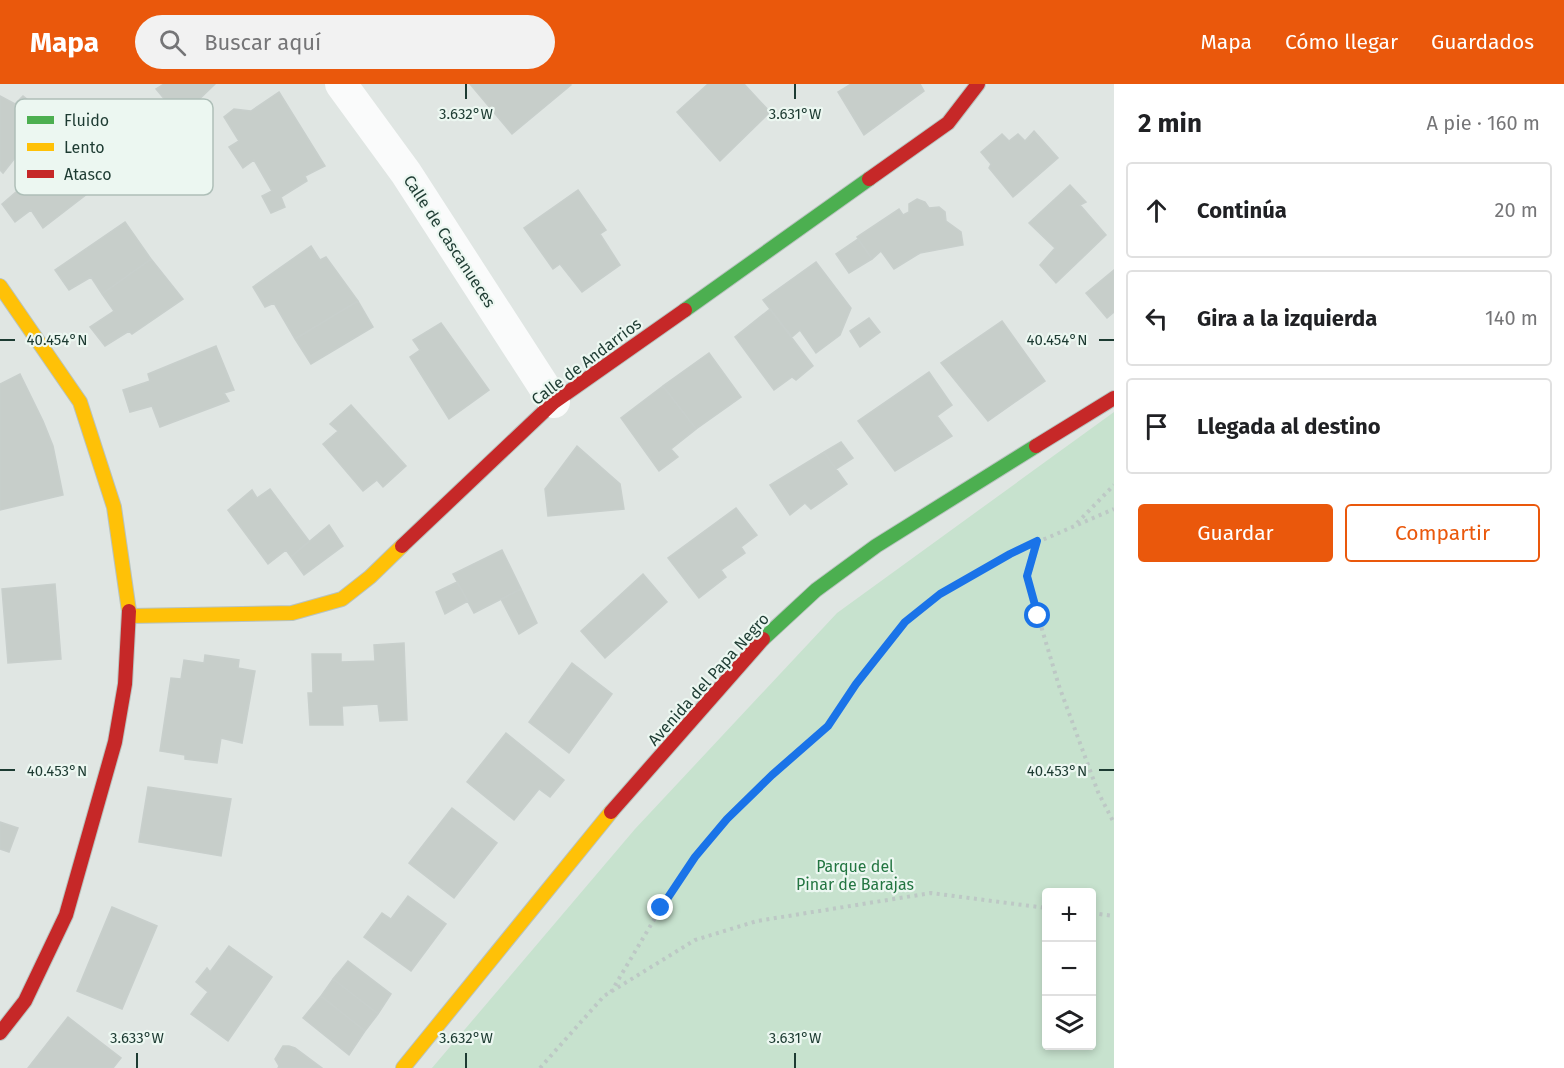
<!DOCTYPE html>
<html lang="es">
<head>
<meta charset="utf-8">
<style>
  body { margin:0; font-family:"Fira Sans",sans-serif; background:#f2f2f2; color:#202124 }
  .controls { position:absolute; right:18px; bottom:18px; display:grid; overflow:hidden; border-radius:6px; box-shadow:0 3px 9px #0003 }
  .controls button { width:54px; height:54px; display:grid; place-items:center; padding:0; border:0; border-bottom:2px solid #e0e0e0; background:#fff; color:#202124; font:30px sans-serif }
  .stop { position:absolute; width:18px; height:18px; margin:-14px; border:4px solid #1a73e8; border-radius:50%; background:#fff }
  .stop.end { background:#1a73e8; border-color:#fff; box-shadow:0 2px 6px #0008 }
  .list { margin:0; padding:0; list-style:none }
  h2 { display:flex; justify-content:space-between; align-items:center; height:78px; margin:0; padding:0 24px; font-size:26px }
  h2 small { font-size:20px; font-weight:400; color:#757577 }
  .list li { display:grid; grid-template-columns:39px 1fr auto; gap:18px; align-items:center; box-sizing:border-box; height:96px; margin:0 12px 12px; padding:0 12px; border:2px solid #e0e0e0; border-radius:6px }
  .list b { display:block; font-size:22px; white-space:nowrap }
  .list em { font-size:20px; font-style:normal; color:#757577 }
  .actions { display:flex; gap:12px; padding:18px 24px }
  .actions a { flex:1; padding:14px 0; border:2px solid #ea580c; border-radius:6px; text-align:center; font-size:21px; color:#ea580c }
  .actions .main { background:#ea580c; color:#fff }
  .icon { flex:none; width:33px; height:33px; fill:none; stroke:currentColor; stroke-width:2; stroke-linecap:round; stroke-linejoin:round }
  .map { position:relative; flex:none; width:1114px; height:984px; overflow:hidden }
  header { display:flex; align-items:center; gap:36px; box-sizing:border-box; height:84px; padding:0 30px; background:#ea580c; color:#fff }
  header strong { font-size:28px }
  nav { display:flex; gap:33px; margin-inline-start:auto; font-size:21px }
  .search { width:420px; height:54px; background:#f2f2f2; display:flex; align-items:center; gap:15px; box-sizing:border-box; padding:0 21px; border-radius:33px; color:#757577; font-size:22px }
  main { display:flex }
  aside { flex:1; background:#fff }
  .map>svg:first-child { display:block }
  .green { fill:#c7e2ce; fill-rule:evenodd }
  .building { fill:#c7ceca; stroke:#c8cfcc; stroke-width:1.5 }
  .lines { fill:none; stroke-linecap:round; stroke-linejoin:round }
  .fast-casing { stroke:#b8c3bf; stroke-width:16 }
  .slow-casing { stroke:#b8c3bf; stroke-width:16 }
  .jam-casing { stroke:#b8c3bf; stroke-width:16 }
  .path { stroke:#bdc8c5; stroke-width:4; stroke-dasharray:3 4.5; stroke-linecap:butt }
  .street { stroke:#fafbfb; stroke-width:32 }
  .fast { stroke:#4caf50; stroke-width:14 }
  .slow { stroke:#ffc107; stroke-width:14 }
  .jam { stroke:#c62828; stroke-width:14 }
  .route { stroke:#1a73e8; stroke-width:8 }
  .ticks { fill:none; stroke:#1d3b32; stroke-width:2 }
  .labels { text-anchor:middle; stroke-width:4.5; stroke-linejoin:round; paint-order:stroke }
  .street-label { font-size:16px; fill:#1d3b32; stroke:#ecf7f1 }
  .park-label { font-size:16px; fill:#237541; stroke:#ecf7f1 }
  .key { fill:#ecf7f1; stroke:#aebfb8; stroke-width:1.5 }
  .key-label { font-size:16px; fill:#1d3b32 }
  .ticks-label { font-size:15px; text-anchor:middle; fill:#1d3b32; stroke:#ecf7f1; stroke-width:4.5; stroke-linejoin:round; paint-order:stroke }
</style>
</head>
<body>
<header>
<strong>Mapa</strong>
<div class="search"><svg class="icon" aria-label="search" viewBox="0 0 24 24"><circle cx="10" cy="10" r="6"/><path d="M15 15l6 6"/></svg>Buscar aquí</div>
<nav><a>Mapa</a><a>Cómo llegar</a><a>Guardados</a></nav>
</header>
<main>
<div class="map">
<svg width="1114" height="984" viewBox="0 0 1114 984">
  <rect width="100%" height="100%" fill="#e0e6e3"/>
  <path class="green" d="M1114,328V984H432L635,745L837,529ZM1046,808H1092V962H1046Z"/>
  <path class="building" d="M164,0H215L180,34L156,5Z
    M470,0H569L571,1L512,50Z
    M708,0H744L770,28L720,77L677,28Z
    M851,0H920L924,7L864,51L838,8Z
    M279,8L325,82L305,92L307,97L281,113L285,123L271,129L262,112L272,107L254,76L243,84L229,63L239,57L224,33L234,25L251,27Z
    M0,12L15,20L23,12L48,32L3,89L0,86Z
    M1034,47L1058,74L1013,113L989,84L991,80L981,68L1002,50L1009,57L1018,50L1025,57Z
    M68,63L89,87L80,94L91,107L43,144L31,126L15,138L2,120Z
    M1070,101L1086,118L1080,121L1106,151L1056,199L1040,181L1055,164L1029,139Z
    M578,106L606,146L600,150L620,181L582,208L560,180L553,185L524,144Z
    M917,115L925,118L929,124L939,123L945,128L946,137L961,148L963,161L920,169L894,185L881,167L872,175L857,153L899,125L903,131L909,128V120Z
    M125,138L151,175L102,210L91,193L69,206L55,186Z
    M858,155L872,175L849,189L836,170Z
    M311,162L320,176L326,173L358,217L295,255L274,219L265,223L253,203Z
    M151,175L183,215L132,250L129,247L105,262L90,243L114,227L102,210Z
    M816,178L851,224L840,251L816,269L800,246L792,253L763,216Z
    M1114,186V228L1107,234L1086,209Z
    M358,217L373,243L311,280L295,255Z
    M770,225L813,282L796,296L792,293L774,306L735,253Z
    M869,234L880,248L860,263L850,247Z
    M1002,237L1045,297L988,337L941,279Z
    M441,239L489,306L449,335L410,273L420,266L413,256Z
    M216,262L234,306L224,309L229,317L160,343L152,322L130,328L123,306L150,297L148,290Z
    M709,269L741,313L696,345L663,302Z
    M929,288L952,321L937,332L952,352L895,387L858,337Z
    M20,290L43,337L53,362L63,411L0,426V300Z
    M663,302L696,345L671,365L678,373L659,387L621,334Z
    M351,321L406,382L383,403L377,396L363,407L323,360L338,347L330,340Z
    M841,358L853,374L836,385L824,368Z
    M577,362L620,400L624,425L548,432L545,405Z
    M824,368L847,400L811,425L805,419L790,431L770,401Z
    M270,405L309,457L291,473L286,466L268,480L228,426L252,406L257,414Z
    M736,424L757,451L741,463L745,469L721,486L726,493L699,514L668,474Z
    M329,441L343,462L304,491L291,473Z
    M502,466L521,505L474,529L453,490Z
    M643,490L667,518L605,574L581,547Z
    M457,498L468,517L445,530L436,508Z
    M55,500L61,575L8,579L2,505Z
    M521,505L537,539L519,550L501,515Z
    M404,559L407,636L380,637L378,620L342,622L343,641H310L308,609H313L312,570H341V578L375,577L374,561Z
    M205,571L239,576L238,584L255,587L242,659L221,654L217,679L185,675V671L160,667L171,594L181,595L184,576L204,579Z
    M572,579L612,610L569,669L529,638Z
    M506,649L564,696L550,713L539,705L514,736L467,698Z
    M148,703L231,715L221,772L139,758Z
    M452,724L497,759L454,814L409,779Z
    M0,738L18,744L9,768L0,765Z
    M408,812L446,840L411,887L364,853L382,829L391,835Z
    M112,823L157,842L122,925L77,907Z
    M229,862L272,893L228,957L191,930L208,908L196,898L207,884L210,888Z
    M348,877L391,910L378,930L333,895Z
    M333,895L378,930L365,947L321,912Z
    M321,912L365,947L349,971L303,934Z
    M68,933L121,974L113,984H28Z
    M283,962H289L295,964L322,984H278L279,982L275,975Z"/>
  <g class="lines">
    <defs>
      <path id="fast" d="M685,226L869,95
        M763,555L816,506L876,462L1036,362"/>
      <path id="slow" d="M0,202L80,318L114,423L129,527
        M130,532L292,529L342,515L370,493L402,462
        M403,984L611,728"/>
      <path id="jam" d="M869,95L948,39L978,0
        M1036,362L1114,314
        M402,462L554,318L685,226
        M611,728L763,555
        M0,949L25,917L66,831L115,658L125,600L129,527"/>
    </defs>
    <use href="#fast" class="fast-casing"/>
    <use href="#slow" class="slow-casing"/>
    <use href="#jam" class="jam-casing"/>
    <path class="path" d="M1077,439L1114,401
      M1037,457L1027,492L1038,532L1059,602L1098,708L1114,739
      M1092,829L1114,832
      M611,908L661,824L695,773L727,735L772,691L828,641L856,600L905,538L940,510L1010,470L1114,425
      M540,984L604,912L695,856L757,837L931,809L1046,824"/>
    <path class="street" d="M341,0L406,89L554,318"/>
    <use href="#fast" class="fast"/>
    <use href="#slow" class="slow"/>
    <use href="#jam" class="jam"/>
  </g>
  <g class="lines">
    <path class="route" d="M661,824L695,773L727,735L772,691L828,642L856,600L905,538L940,510L1010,470L1037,457L1027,492L1038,532"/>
  </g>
  <path class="ticks" d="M466,0V15M795,0V15M0,256H15M1099,256H1114M0,686H15M1099,686H1114M137,969V984M466,969V984M795,969V984"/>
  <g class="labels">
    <g class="street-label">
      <text transform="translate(450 157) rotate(57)" y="6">Calle de Cascanueces</text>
      <text transform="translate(586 277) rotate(-37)" y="6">Calle de Andarrios</text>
      <text transform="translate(708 595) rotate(-48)" y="6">Avenida del Papa Negro</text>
    </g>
    <g class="park-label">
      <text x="855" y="788">Parque del<tspan x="855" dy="18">Pinar de Barajas</tspan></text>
    </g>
  </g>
  <rect x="15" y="15" width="198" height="96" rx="9" class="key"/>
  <rect x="27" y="32" width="27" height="8" fill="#4caf50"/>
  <rect x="27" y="59" width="27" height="8" fill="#ffc107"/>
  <rect x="27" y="86" width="27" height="8" fill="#c62828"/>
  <g class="key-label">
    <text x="64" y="42">Fluido</text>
    <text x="64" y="69">Lento</text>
    <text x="64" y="96">Atasco</text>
  </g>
  <g class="ticks-label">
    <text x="466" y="35">3.632°W</text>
    <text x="795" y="35">3.631°W</text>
    <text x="57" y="261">40.454°N</text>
    <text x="1057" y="261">40.454°N</text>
    <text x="57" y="692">40.453°N</text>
    <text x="1057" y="692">40.453°N</text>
    <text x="137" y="959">3.633°W</text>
    <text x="466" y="959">3.632°W</text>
    <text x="795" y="959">3.631°W</text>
  </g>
</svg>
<div class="controls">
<button>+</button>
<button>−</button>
<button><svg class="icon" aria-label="layers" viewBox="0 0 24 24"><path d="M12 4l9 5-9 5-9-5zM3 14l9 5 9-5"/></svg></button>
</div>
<div class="stop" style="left:1038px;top:532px"></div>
<div class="stop end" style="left:661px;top:824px"></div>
</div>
<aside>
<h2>2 min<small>A pie · 160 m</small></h2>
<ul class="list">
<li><svg class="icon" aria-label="ahead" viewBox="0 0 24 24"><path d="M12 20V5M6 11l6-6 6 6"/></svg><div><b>Continúa</b></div><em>20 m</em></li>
<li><svg class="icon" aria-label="left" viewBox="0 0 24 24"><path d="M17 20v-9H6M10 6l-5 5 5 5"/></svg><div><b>Gira a la izquierda</b></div><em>140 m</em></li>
<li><svg class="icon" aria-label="arrive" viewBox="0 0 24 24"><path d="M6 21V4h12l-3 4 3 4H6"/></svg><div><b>Llegada al destino</b></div></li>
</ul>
<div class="actions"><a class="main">Guardar</a><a>Compartir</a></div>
</aside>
</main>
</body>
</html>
